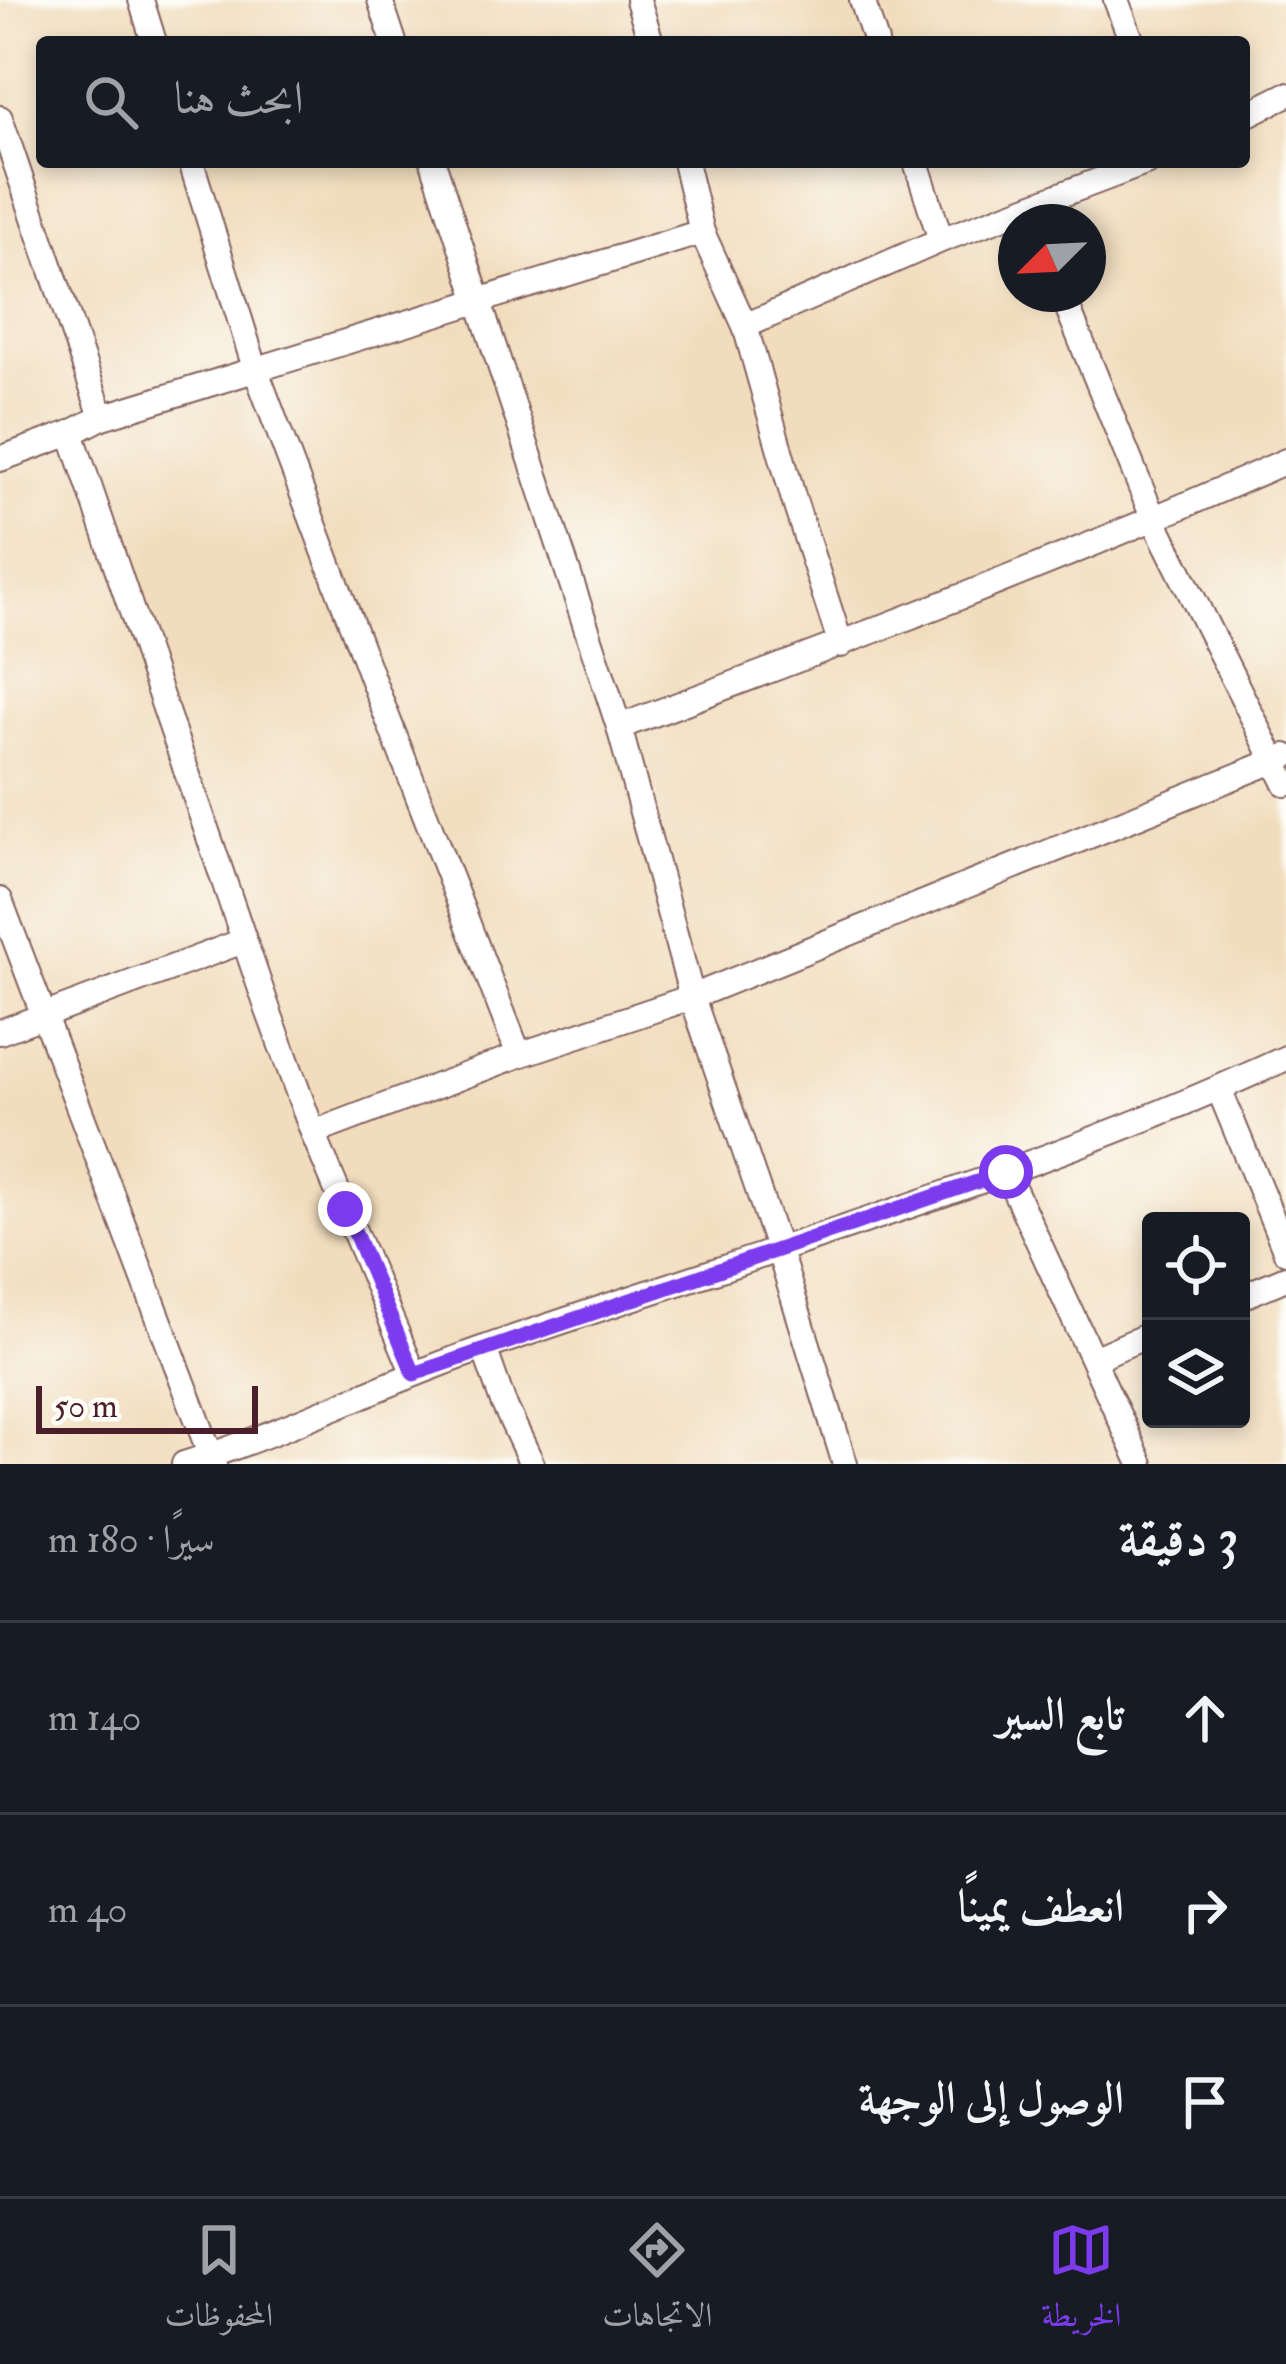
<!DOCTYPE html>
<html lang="ar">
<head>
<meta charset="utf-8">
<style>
  body { margin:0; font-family:"IM FELL Double Pica",Amiri,serif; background:#20242c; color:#f1f3f6; direction:rtl }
  .controls { position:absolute; right:36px; bottom:36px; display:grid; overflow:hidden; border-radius:12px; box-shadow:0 6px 18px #0003 }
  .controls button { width:108px; height:108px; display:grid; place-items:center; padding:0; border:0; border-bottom:3px solid #363941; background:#171b24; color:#f1f3f6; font:60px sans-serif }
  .compass { position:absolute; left:998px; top:204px; width:108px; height:108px; border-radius:50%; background:#171b24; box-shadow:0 6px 18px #0003; rotate:246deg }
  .scale { position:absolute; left:36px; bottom:30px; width:222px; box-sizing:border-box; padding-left:12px; border:6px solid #4a1f2b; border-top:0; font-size:33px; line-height:42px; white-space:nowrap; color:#4a1f2b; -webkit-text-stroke:9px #fdfcf7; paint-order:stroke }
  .stop { position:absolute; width:36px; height:36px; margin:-27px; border:9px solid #7c3aed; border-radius:50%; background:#fff }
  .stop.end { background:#7c3aed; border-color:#fff; box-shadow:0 3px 12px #0008 }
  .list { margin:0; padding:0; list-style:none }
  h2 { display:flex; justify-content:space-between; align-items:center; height:156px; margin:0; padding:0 48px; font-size:51px }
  h2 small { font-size:39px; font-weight:400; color:#9ea1a6 }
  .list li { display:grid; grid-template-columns:78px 1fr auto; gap:36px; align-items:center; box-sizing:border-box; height:192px; padding:0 48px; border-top:3px solid #363941 }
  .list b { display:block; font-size:45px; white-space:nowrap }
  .list em { font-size:39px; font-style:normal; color:#9ea1a6 }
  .icon { flex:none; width:66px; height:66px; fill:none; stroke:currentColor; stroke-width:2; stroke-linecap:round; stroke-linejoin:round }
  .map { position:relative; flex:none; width:1286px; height:1464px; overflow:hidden; direction:ltr }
  .search { position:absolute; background:#171b24; box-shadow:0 6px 18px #0003; left:36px; right:36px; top:36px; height:132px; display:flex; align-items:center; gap:30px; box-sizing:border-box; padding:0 42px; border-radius:12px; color:#9ea1a6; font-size:45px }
  .sheet { height:732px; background:#171b24 }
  nav { display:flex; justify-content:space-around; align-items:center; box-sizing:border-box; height:168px; border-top:3px solid #363941; background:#171b24; font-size:33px; color:#9ea1a6 }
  nav a { display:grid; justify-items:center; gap:6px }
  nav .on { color:#7c3aed }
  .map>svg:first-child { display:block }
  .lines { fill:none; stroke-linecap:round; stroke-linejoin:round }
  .street-casing { stroke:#84625e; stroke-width:28 }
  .street { stroke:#fff; stroke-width:24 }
  .route { stroke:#7c3aed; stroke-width:15 }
</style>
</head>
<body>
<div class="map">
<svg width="1286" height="1464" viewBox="0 0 1286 1464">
  <rect width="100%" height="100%" fill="#fdfcf7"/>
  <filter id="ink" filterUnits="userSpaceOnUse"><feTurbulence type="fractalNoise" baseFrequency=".00833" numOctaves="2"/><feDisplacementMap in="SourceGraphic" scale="24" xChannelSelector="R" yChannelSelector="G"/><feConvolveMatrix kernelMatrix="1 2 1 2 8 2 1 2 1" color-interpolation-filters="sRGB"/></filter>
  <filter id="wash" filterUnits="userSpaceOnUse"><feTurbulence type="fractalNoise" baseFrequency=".004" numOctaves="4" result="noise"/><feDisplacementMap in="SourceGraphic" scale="48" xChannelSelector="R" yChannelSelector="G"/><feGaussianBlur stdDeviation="2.7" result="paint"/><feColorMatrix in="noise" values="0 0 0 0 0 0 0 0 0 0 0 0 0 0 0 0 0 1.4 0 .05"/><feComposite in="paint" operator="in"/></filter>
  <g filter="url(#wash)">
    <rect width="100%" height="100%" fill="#f1ddbd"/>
  </g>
  <g filter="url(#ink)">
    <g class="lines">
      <defs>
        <path id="street" d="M141,0L154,42
          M380,0L394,42
          M638,0L651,42
          M862,0L876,42
          M1116,0L1132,42
          M1244,116L1286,95
          M0,118L102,417
          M191,162L255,368L375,686L519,1055
          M433,162L619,727L692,997L779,1251L845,1464
          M685,162L702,232L745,326L794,500L841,645
          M916,162L941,240
          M1062,294L1154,520L1286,784
          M745,326L941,240L1148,162
          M71,433L268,1010L313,1133L414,1374
          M0,459L71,433L102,417L702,232
          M619,727C843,643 1067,559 1286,461
          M0,900L214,1464
          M0,1032L243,941
          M1219,1089L1286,1252
          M313,1133L519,1055L692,997L1286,756
          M1006,1172L1141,1464
          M1241,1297L1286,1278
          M484,1348L503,1402L532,1464
          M1093,1359L1151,1334
          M184,1464C288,1432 386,1381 490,1346C756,1254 1029,1177 1286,1058"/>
      </defs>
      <use href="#street" class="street-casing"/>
      <use href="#street" class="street"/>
    </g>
  </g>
  <g class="lines" filter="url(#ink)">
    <path class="route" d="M345,1209L414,1374L1006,1172"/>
  </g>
</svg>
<div class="controls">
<button><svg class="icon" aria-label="locate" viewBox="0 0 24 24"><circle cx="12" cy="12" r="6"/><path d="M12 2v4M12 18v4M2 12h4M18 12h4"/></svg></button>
<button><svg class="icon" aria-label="layers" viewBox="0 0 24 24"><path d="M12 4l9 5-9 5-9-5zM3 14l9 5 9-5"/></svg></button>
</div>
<svg class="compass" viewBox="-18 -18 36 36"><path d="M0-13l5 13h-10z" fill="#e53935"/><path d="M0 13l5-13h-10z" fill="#9ea1a6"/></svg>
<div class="scale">50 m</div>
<div class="stop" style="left:1006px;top:1172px"></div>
<div class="stop end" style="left:345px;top:1209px"></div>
<div class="search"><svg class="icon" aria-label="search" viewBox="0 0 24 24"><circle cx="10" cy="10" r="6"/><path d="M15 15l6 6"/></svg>ابحث هنا</div>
</div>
<section class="sheet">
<h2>3 دقيقة<small>سيرًا · 180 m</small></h2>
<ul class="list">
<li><svg class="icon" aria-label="ahead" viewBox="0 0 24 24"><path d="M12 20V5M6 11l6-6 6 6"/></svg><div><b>تابع السير</b></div><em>140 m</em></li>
<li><svg class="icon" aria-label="right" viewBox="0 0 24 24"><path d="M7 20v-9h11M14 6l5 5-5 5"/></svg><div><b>انعطف يمينًا</b></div><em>40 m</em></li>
<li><svg class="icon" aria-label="arrive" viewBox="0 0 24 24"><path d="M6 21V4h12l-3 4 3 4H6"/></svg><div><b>الوصول إلى الوجهة</b></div></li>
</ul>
</section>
<nav>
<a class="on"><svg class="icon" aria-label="map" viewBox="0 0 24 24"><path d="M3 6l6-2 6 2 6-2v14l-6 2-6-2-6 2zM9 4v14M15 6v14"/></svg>الخريطة</a>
<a><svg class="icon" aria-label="directions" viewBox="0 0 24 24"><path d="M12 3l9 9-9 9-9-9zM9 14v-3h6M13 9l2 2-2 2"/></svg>الاتجاهات</a>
<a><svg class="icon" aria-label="saved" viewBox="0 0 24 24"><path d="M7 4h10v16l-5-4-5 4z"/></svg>المحفوظات</a>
</nav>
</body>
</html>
